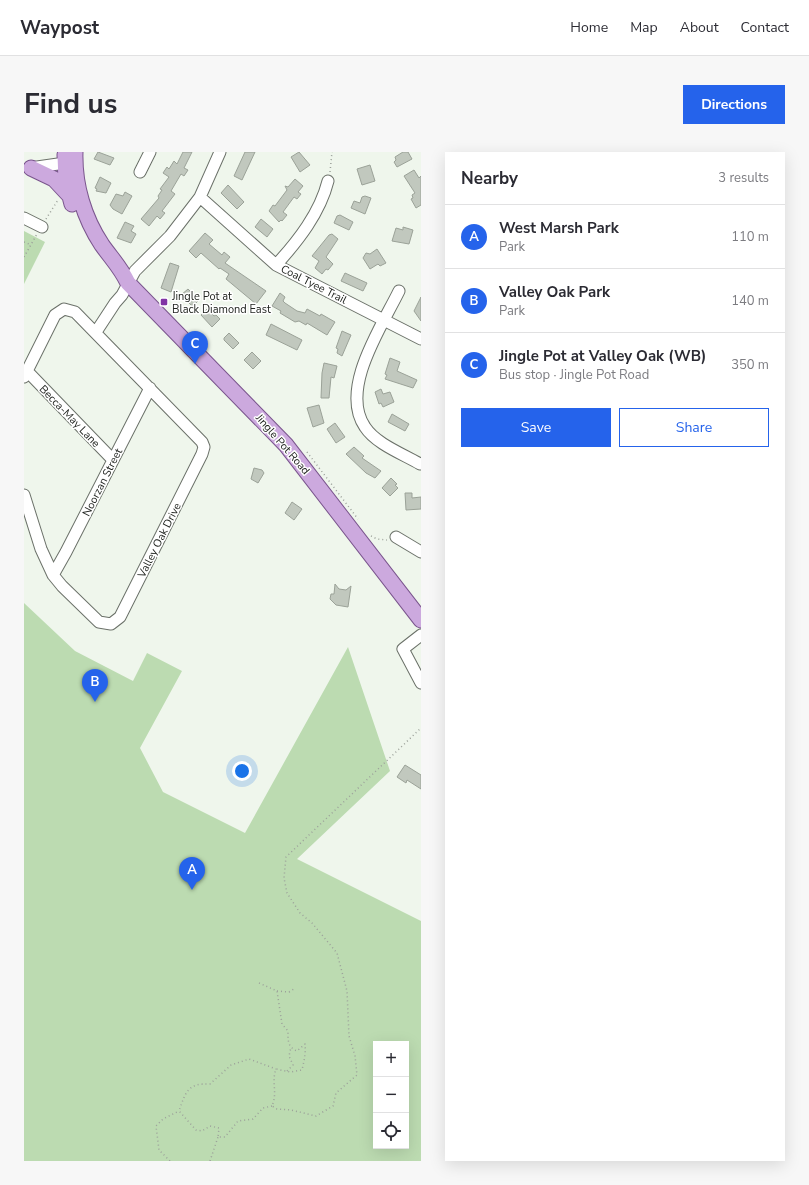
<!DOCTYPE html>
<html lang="en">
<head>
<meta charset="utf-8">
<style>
  body { margin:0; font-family:"Nunito Sans",sans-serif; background:#f7f7f7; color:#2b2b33 }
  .controls { position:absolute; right:12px; bottom:12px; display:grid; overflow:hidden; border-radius:0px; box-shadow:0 4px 16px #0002 }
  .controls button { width:36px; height:36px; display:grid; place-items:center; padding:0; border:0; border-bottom:1px solid #e1e1e2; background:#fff; color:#2b2b33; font:20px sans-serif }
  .you { position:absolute; left:218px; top:619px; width:14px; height:14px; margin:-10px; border:3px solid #fff; border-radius:50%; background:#1a73e8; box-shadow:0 0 0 6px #1a73e833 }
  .badge { display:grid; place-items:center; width:26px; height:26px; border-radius:50%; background:#2563eb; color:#fff; font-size:13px; font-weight:700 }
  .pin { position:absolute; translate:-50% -33px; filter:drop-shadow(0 1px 2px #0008) }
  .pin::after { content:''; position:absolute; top:21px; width:14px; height:12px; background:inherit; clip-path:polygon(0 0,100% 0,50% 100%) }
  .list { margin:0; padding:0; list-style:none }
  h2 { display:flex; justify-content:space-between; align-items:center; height:52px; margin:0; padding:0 16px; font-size:17px }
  h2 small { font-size:13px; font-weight:400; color:#7c7c81 }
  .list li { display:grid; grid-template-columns:26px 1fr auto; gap:12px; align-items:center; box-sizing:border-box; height:64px; padding:0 16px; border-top:1px solid #e1e1e2 }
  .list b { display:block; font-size:15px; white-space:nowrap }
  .list p { margin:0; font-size:13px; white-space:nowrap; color:#7c7c81 }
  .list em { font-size:13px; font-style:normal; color:#7c7c81 }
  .actions { display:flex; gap:8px; padding:12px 16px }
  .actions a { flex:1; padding:9px 0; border:1px solid #2563eb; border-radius:0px; text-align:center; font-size:14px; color:#2563eb }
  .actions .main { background:#2563eb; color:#fff }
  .icon { flex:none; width:22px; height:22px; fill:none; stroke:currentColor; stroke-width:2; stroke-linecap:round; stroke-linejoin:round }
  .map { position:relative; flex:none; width:397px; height:1009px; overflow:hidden; border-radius:0px }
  header { display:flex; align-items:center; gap:24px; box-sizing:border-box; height:56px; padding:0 20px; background:#fff; border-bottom:1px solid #e1e1e2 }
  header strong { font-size:19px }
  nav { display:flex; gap:22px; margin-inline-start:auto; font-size:14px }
  .intro { display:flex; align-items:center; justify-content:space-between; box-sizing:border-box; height:96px; padding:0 24px }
  h1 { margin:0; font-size:28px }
  .button { padding:10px 18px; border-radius:0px; background:#2563eb; color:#fff; font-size:14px; font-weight:700 }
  main { display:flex; gap:24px; padding:0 24px }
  aside { flex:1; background:#fff; border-radius:0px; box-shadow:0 4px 16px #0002 }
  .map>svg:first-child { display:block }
  .green { fill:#bcdbb1; fill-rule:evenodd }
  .building { fill:#c1c8be; stroke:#9ba298 }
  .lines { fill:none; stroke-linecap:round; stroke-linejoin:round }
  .minor-casing { stroke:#6b7169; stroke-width:13 }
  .major-casing { stroke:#7a558d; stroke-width:17 }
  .path { stroke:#9ca19a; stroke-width:1.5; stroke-dasharray:1 3; stroke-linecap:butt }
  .minor { stroke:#fff; stroke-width:11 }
  .major { stroke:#cca9de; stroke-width:15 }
  .poi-dot { fill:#8134a5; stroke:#fff; stroke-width:1.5 }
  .labels { text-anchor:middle; stroke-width:3; stroke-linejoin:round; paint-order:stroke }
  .street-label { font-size:11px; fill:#212420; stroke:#fff }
  .poi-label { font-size:11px; fill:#212420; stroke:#fff; text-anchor:start }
</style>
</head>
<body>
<header>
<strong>Waypost</strong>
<nav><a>Home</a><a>Map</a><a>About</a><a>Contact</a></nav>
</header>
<div class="intro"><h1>Find us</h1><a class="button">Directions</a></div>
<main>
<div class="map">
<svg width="397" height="1009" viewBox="0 0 397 1009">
  <rect width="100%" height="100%" fill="#eff6ec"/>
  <path class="green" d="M0,79L21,90L0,132Z
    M0,451L51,499L109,529L123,501L158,519L116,596L139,640L221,681L324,495L366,619L273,707L397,769V1009H0ZM352,892H382V994H352Z"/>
  <path class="building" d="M74,0L90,6L86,13L70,7Z
    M159,0H168L160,16L164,18L160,24L157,22L147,39L151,42L138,59L141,61L136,67L133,64L125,74L117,67L135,46L134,44L138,38L136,37L145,25L139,21L143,15L145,17L150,9L153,12Z
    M221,0H231L218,28L210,24Z
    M275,0L286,13L276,20L267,5Z
    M379,0H384L388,7L373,15L370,10L372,8L371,5Z
    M346,13L351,29L338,33L333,17Z
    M390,18L395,26L397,24V53L392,56L387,47L389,46L388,43L391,41L380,24Z
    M76,25L87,31L82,41L72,39L73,37L71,36Z
    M271,27L279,34L274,40L277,42L273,47L270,45L259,60L263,63L258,69L257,68L255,70L245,59L249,53L251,54L263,38L261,34L264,35Z
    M204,33L220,50L213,57L197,41Z
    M101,40L108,44L98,62L89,57L86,53L92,42L99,44Z
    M341,44L347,46L341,62L327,56L330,49L336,51L338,45Z
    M316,63L329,70L325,78L310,71L313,64Z
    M237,67L249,77L243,85L231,75Z
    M101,70L110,74L107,79L112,82L107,91L93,86Z
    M379,75L389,78L385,92L368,89L372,76L379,78Z
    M181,81L189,88L185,92L198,103L200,100L206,105L201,111L242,139L232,152L202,127L205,122L196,116L195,117L177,101L172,106L165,99Z
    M308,82L314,87L302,105L309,112L304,118L302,117L298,122L291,116L295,109L288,104L305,83Z
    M353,97L362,111L356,114L354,112L346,117L339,106L342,101L346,102Z
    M146,111L155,114L147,140L137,136Z
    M321,121L343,131L339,139L317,129Z
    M164,137L175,148L170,153H167L157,143Z
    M256,141L261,145L259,149L261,151L273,159L281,161L283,157L296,164L297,162L311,170L303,183L283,171L282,173L275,169L271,170L256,161L257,159L248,154Z
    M397,145V169L390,159Z
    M183,157L190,164L192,163L196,167L188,175L177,163Z
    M247,172L278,188L273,198L242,183Z
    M318,179L327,183L318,204L313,201L314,197L312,196Z
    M205,181L215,191L209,197L200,188V186Z
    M228,200L237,209L229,217L220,208Z
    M366,206L376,210L373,219L393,228L389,236L361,227L363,223L361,222Z
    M300,211L313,214L310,226L307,225L305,246H297L298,221Z
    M357,237L359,242L366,240L370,250L359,255L357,251L355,252L351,240Z
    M295,253L300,271L289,275L283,256Z
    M368,262L385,272L381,279L364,270Z
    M311,271L321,285L312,291L303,277Z
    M330,295L340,304L338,306L357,319L351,326L342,321L322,302Z
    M230,316L238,318L240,321L234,331L227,327Z
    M367,326L373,332L371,333L374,336L366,344L358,336Z
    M381,341H388V346L397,345V357L382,358Z
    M268,350L278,357L270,368L261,361Z
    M311,432L315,437L322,438L327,434L324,455L312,453L306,447L307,442H310Z
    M381,613L397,623V637L383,628L382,631L373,625Z"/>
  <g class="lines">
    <defs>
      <path id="minor" d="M6,16L48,10
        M116,20L126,0
        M176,45L252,113L397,187
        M0,66L18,75
        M252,113C274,89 296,61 304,29
        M375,139C358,174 315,237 341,275C352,292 379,302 396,312
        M72,180L91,151L98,143L111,119L146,84L176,45L196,0
        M3,219L89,308
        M0,225L31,163L40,157L51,160L178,290L180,295L178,302L96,465L87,472L75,470L38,434L29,423L17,397L0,343
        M372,385L397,400
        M29,423L42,400L126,236
        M397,483L379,497L397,531"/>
      <path id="major" d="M51,0C50,33 60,66 78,93C88,107 97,116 104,131L262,293L397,468
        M41,3L42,29L48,52
        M7,16L30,27L45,43"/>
    </defs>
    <use href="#minor" class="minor-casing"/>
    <use href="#major" class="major-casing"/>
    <path class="path" d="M306,20L308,0
      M22,67L34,48
      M0,90L5,92
      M0,105L13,82
      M283,300L334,367
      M347,384L353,387L363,388
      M235,831L253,839L258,872L264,879C264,887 263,895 273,899L281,892C282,902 280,909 278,918L266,920L252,917C247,931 254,940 248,954L253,957L267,958L292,964L309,954L312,941L333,923L331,904L325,884L323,839L313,801L288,771L276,761L263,741L260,726L262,705L397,576
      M253,839L265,840L270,837
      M263,919L269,913L265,904L267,895
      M248,954L239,956L229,967L214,969L201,985H194L195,976L186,974L178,979L172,978L155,959C162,939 164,931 186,932L207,913L225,907L252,917
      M146,1009L135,998L132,974L139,967L155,959
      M186,1009L194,985"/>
    <use href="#minor" class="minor"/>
    <use href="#major" class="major"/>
  </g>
  <rect class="poi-dot" x="136" y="146" width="8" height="8" rx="2"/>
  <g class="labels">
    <g class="street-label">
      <text transform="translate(290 132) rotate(27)" y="4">Coal Tyee Trail</text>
      <text transform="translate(46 264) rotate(46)" y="4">Becca-May Lane</text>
      <text transform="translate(259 292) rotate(49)" y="4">Jingle Pot Road</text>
      <text transform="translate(78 330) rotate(-63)" y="4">Noorzan Street</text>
      <text transform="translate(135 388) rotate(-63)" y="4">Valley Oak Drive</text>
    </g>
    <g class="poi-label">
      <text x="148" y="148">Jingle Pot at<tspan x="148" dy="13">Black Diamond East</tspan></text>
    </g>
  </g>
</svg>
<div class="controls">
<button>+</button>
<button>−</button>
<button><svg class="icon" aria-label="locate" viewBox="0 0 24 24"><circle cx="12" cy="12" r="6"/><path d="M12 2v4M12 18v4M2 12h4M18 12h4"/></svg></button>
</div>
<div class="you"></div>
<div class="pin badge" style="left:168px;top:738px">A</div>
<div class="pin badge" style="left:71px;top:550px">B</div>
<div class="pin badge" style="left:171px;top:212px">C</div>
</div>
<aside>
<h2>Nearby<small>3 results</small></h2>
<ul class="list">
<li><span class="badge">A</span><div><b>West Marsh Park</b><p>Park</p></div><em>110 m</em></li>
<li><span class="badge">B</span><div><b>Valley Oak Park</b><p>Park</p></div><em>140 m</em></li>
<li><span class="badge">C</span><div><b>Jingle Pot at Valley Oak (WB)</b><p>Bus stop · Jingle Pot Road</p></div><em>350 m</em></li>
</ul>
<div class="actions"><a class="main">Save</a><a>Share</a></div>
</aside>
</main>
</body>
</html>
